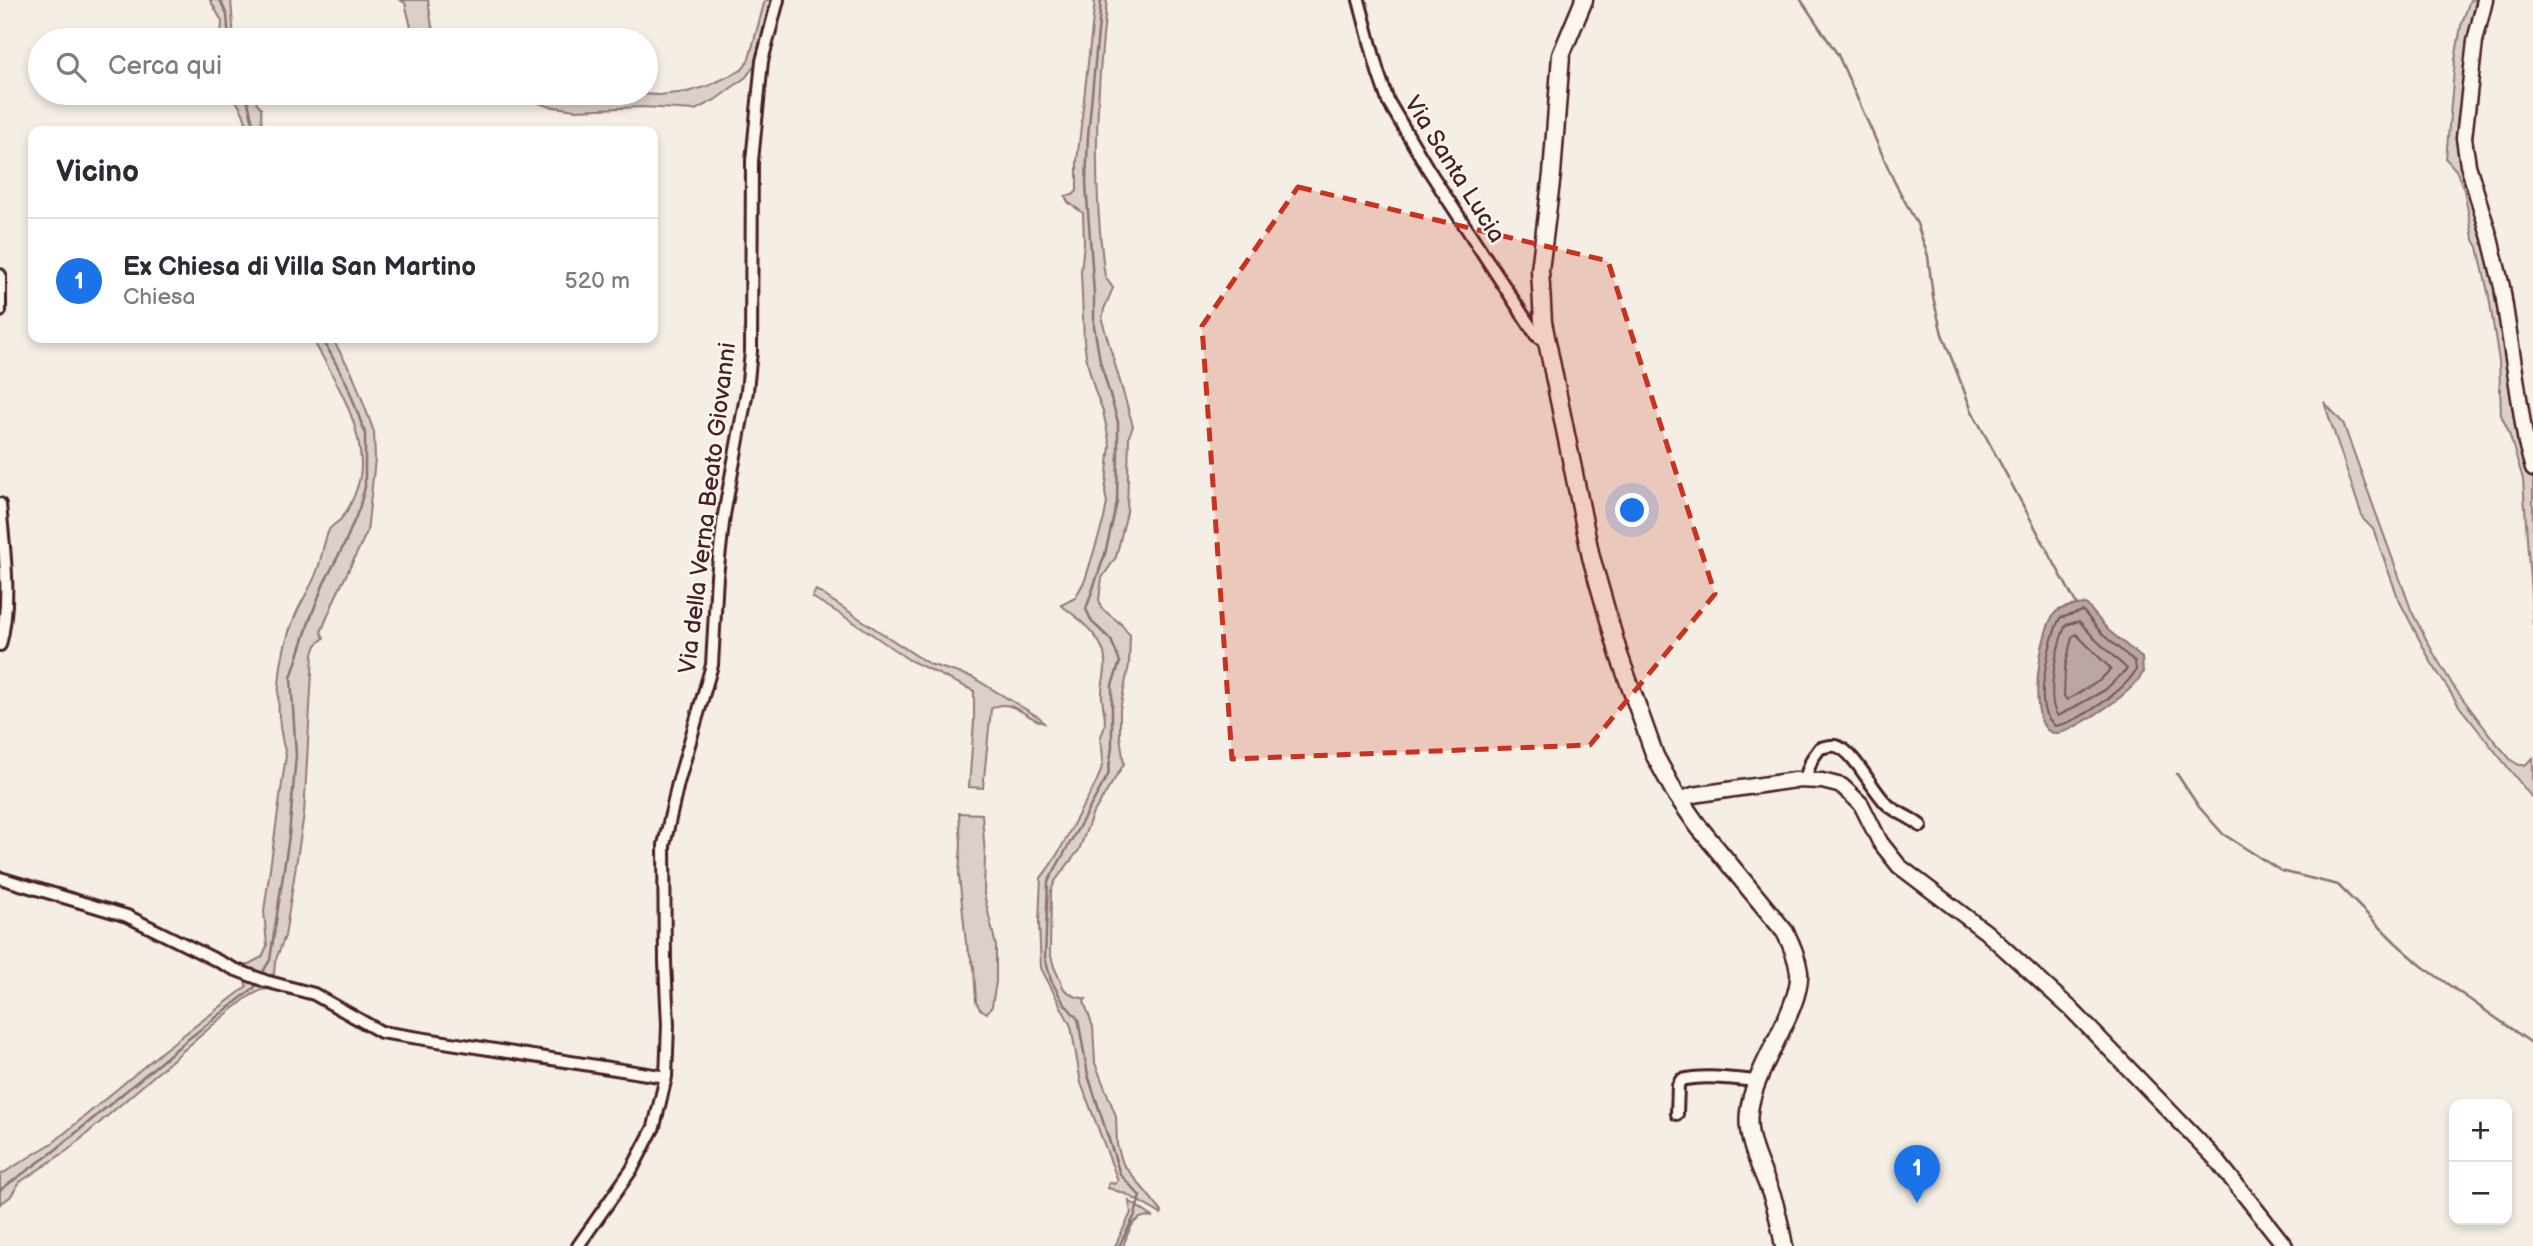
<!DOCTYPE html>
<html lang="it">
<head>
<meta charset="utf-8">
<style>
  body { margin:0; font-family:"Balsamiq Sans",sans-serif; background:#f2f2f3; color:#2b2b33 }
  .controls { position:absolute; right:21px; bottom:21px; display:grid; overflow:hidden; border-radius:14px; box-shadow:0 4px 10px #0003 }
  .controls button { width:63px; height:63px; display:grid; place-items:center; padding:0; border:0; border-bottom:2px solid #e1e1e2; background:#fff; color:#2b2b33; font:35px sans-serif }
  .you { position:absolute; left:1633px; top:511px; width:24px; height:24px; margin:-18px; border:5px solid #fff; border-radius:50%; background:#1a73e8; box-shadow:0 0 0 10px #1a73e833 }
  .badge { display:grid; place-items:center; width:46px; height:46px; border-radius:50%; background:#1a73e8; color:#fff; font-size:23px; font-weight:700 }
  .pin { position:absolute; translate:-50% -58px; filter:drop-shadow(0 2px 4px #0008) }
  .pin::after { content:''; position:absolute; top:37px; width:24px; height:21px; background:inherit; clip-path:polygon(0 0,100% 0,50% 100%) }
  .list { margin:0; padding:0; list-style:none }
  h2 { display:flex; justify-content:space-between; align-items:center; height:91px; margin:0; padding:0 28px; font-size:30px }
  h2 small { font-size:23px; font-weight:400; color:#7c7c81 }
  .list li { display:grid; grid-template-columns:46px 1fr auto; gap:21px; align-items:center; box-sizing:border-box; height:126px; padding:0 28px; border-top:2px solid #e1e1e2 }
  .list b { display:block; font-size:26px; white-space:nowrap }
  .list p { margin:0; font-size:23px; white-space:nowrap; color:#7c7c81 }
  .list em { font-size:23px; font-style:normal; color:#7c7c81 }
  .icon { flex:none; width:38px; height:38px; fill:none; stroke:currentColor; stroke-width:2; stroke-linecap:round; stroke-linejoin:round }
  .map { position:relative; flex:none; width:2533px; height:1246px; overflow:hidden }
  .search { position:absolute; background:#fff; box-shadow:0 4px 10px #0003; left:28px; top:28px; width:630px; height:77px; display:flex; align-items:center; gap:18px; box-sizing:border-box; padding:0 24px; border-radius:38px; color:#7c7c81; font-size:26px }
  .panel { position:absolute; background:#fff; box-shadow:0 4px 10px #0003; left:28px; top:126px; width:630px; height:217px; border-radius:14px }
  .map>svg:first-child { display:block }
  .green { fill:#dbd0c9; stroke:#92787a; stroke-width:2 }
  .water { fill:#baa7a5; stroke:#8d7174; stroke-width:2 }
  .lines { fill:none; stroke-linecap:round; stroke-linejoin:round }
  .shore { stroke:#77555c; stroke-width:2 }
  .stream { stroke:#8d7174; stroke-width:2.5 }
  .minor-casing { stroke:#4a1f2b; stroke-width:16 }
  .tertiary-casing { stroke:#4a1f2b; stroke-width:19 }
  .secondary-casing { stroke:#4a1f2b; stroke-width:21 }
  .minor { stroke:#fbf7ec; stroke-width:10 }
  .tertiary { stroke:#fbf7ec; stroke-width:14 }
  .secondary { stroke:#fbf7ec; stroke-width:16 }
  .marked { fill:#c8321e; fill-opacity:0.2; stroke:#c8321e; stroke-width:5; stroke-dasharray:14 9; stroke-linejoin:round }
  .labels { text-anchor:middle; stroke-width:5; stroke-linejoin:round; paint-order:stroke }
  .street-label { font-size:24px; fill:#4a1f2b; stroke:#fbf7ec }
</style>
</head>
<body>
<div class="map">
<svg width="2533" height="1246" viewBox="0 0 2533 1246">
  <rect width="100%" height="100%" fill="#f4eee4"/>
  <filter id="ink" filterUnits="userSpaceOnUse"><feTurbulence type="fractalNoise" baseFrequency=".0143" numOctaves="2"/><feDisplacementMap in="SourceGraphic" scale="14" xChannelSelector="R" yChannelSelector="G"/><feConvolveMatrix kernelMatrix="1 2 1 2 8 2 1 2 1" color-interpolation-filters="sRGB"/></filter>
  <g filter="url(#ink)">
    <path class="green" d="M210,0H231L234,40H221L222,21Z
      M400,0H428L432,27L451,40L414,39L405,3Z
      M765,0H774L756,63L746,77L715,100L695,110L642,107L576,110L547,106L513,93H618L659,95L687,92L708,86L742,70L749,59Z
      M1095,0H1107C1096,93 1092,184 1105,277L1113,288L1104,309L1102,320L1133,426L1129,436L1127,512L1116,557L1102,578L1099,599L1101,608L1121,624L1130,635L1129,665L1120,709V736L1124,764L1092,815L1079,850L1055,881L1051,891L1050,952L1054,967L1064,989L1074,996L1086,999L1084,1001L1093,1027L1095,1063L1116,1116L1117,1145L1123,1164L1162,1212L1161,1214L1126,1194L1108,1188L1109,1182L1114,1184L1118,1181L1081,1083L1071,1026L1041,968L1039,922L1041,878C1059,856 1068,833 1082,808C1089,795 1097,784 1101,770C1104,759 1103,748 1100,738C1109,722 1103,713 1102,697C1101,684 1107,671 1105,659C1104,638 1076,616 1061,605L1075,598L1085,580L1104,519L1107,502L1105,493L1110,445L1103,411L1095,391L1087,362L1084,341L1081,271L1084,243L1083,213L1068,202L1065,196L1073,195L1077,191V162Z
      M2470,0H2481L2461,140L2488,238L2523,443L2533,479V625L2523,479L2508,430L2501,415L2499,361L2489,297L2478,247L2473,238L2464,190L2456,170L2446,159L2455,60L2461,26Z
      M232,93H254L257,103L261,108L262,131H249L243,113Z
      M312,338H332L353,375L374,432L375,459L367,532L336,596L321,632L324,638L316,645L313,654L304,814L285,936L275,962L274,974L267,976L250,970L247,965L262,957L267,946L264,911L286,755C273,711 277,656 296,614C302,600 312,586 317,571C322,558 323,543 329,530C331,526 337,523 340,520C351,508 361,482 361,466C361,420 333,376 312,338Z
      M2324,402L2343,423L2412,612L2434,654L2454,687L2493,739L2511,760L2519,765H2525L2533,758V799L2459,706L2431,662L2399,600L2373,529L2363,519Z
      M816,590L929,664L972,677L1040,718L1044,723C1026,718 1009,696 991,709L983,788L969,787L974,721V691L909,660L863,628L812,597Z
      M959,813L982,814L985,856L984,894L996,946V982L992,1006L987,1013L980,1009L976,1002L974,967L966,943L959,875L961,844Z
      M248,978L276,988L261,990L248,997L214,1024L68,1150L20,1182L10,1197L0,1204V1175L54,1142L165,1049L241,991L247,986L244,979Z
      M1129,1201L1153,1217C1133,1213 1129,1231 1123,1246H1115L1131,1213Z"/>
    <path class="water" d="M2086,604L2108,630L2142,658L2143,673C2130,693 2110,705 2090,718C2080,723 2066,734 2055,733C2024,731 2040,629 2055,613C2062,606 2077,605 2086,604Z"/>
    <g class="lines">
      <path class="shore" d="M2083,611L2103,635L2135,662L2136,670C2124,691 2079,722 2055,726C2051,722 2047,718 2045,712C2038,691 2050,638 2060,618Z
        M2079,621L2096,640L2127,669L2105,690L2058,716C2045,701 2057,642 2066,625Z
        M2076,634L2111,669L2099,681L2067,700L2064,696L2065,668L2072,637Z"/>
      <path class="stream" d="M220,0L227,15L229,40
        M1101,0L1088,136L1086,184L1094,293V326L1100,361L1118,422V451L1117,502L1105,554L1086,609L1092,622L1111,640L1120,662L1112,685V747L1108,775L1048,882L1045,958L1051,980L1063,1002L1078,1019L1088,1075L1120,1174L1140,1196L1135,1215L1119,1246
        M1801,0L1838,55L1894,181L1917,224L1928,256L1933,297L1942,334L1972,411L2077,605
        M240,93L248,102L255,131
        M2177,774L2199,807L2223,834L2281,871L2338,885L2396,943L2422,966L2533,1044
        M261,975L270,960L289,836L296,755L291,678L310,619L324,583L345,543L359,509L365,487V433L347,384L322,338
        M0,1190L53,1152L187,1040L254,988L258,981"/>
      <defs>
        <path id="minor" d="M1359,0L1378,72L1388,101L1428,169L1536,335L1547,344
          M0,275V311
          M0,504C4,551 12,599 0,645
          M1804,781L1812,759L1820,748C1825,747 1831,745 1836,746C1854,750 1873,792 1888,805C1897,813 1911,817 1921,826
          M0,878L127,916L234,969L265,981L314,994L381,1032L666,1077
          M1677,1114L1678,1085L1681,1080C1705,1074 1732,1079 1757,1081
          M578,1246L632,1169L654,1127L666,1077L668,1025L665,962L664,845L678,783L712,665L717,576L724,515L747,391L751,351L752,161L762,61L778,0"/>
        <path id="tertiary" d="M2485,0L2475,41L2464,138L2468,165L2490,238L2502,287L2526,443L2533,469
          M1680,800L1693,795L1795,780L1822,781L1842,786L1861,804L1880,842L1899,866L1986,932L2070,1008L2215,1158L2285,1246"/>
        <path id="secondary" d="M1584,0L1561,55L1552,174L1540,270L1543,322L1591,557L1619,655L1655,756L1675,793L1698,826L1785,932C1792,945 1797,958 1799,972C1802,1009 1753,1069 1749,1112C1745,1142 1764,1172 1773,1199C1778,1214 1781,1230 1784,1246"/>
      </defs>
      <use href="#minor" class="minor-casing"/>
      <use href="#tertiary" class="tertiary-casing"/>
      <use href="#secondary" class="secondary-casing"/>
      <use href="#minor" class="minor"/>
      <use href="#tertiary" class="tertiary"/>
      <use href="#secondary" class="secondary"/>
    </g>
  </g>
  <path class="marked" d="M1298,187L1608,261L1715,594L1590,745L1232,759L1202,326Z"/>
  <g class="labels">
    <g class="street-label">
      <text transform="translate(1455 169) rotate(58)" y="8">Via Santa Lucia</text>
      <text transform="translate(707 508) rotate(-83)" y="8">Via della Verna Beato Giovanni</text>
    </g>
  </g>
</svg>
<div class="controls">
<button>+</button>
<button>−</button>
</div>
<div class="you"></div>
<div class="pin badge" style="left:1917px;top:1203px">1</div>
<div class="search"><svg class="icon" aria-label="search" viewBox="0 0 24 24"><circle cx="10" cy="10" r="6"/><path d="M15 15l6 6"/></svg>Cerca qui</div>
<section class="panel">
<h2>Vicino<small></small></h2>
<ul class="list">
<li><span class="badge">1</span><div><b>Ex Chiesa di Villa San Martino</b><p>Chiesa</p></div><em>520 m</em></li>
</ul>
</section>
</div>
</body>
</html>
